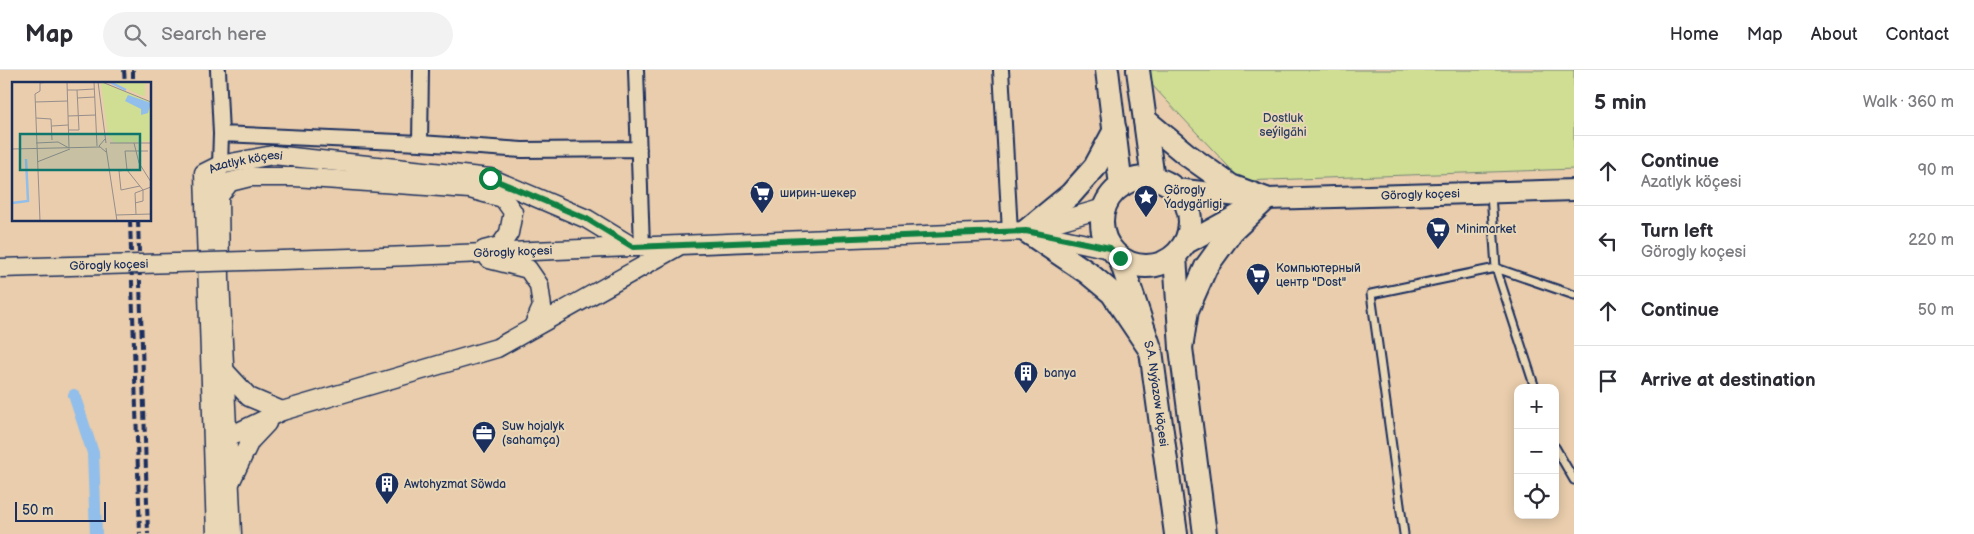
<!DOCTYPE html>
<html lang="en">
<head>
<meta charset="utf-8">
<style>
  body { margin:0; font-family:"Balsamiq Sans",sans-serif; background:#f2f2f3; color:#2b2b33 }
  .controls { position:absolute; right:15px; bottom:15px; display:grid; overflow:hidden; border-radius:10px; box-shadow:0 2px 12px #0003 }
  .controls button { width:45px; height:45px; display:grid; place-items:center; padding:0; border:0; border-bottom:1px solid #e1e1e2; background:#fff; color:#2b2b33; font:25px sans-serif }
  .scale { position:absolute; left:15px; bottom:12px; width:91px; box-sizing:border-box; padding-left:5px; border:2px solid #1b2f5e; border-top:0; font-size:14px; line-height:18px; white-space:nowrap; color:#1b2f5e; -webkit-text-stroke:4px #ead7b5; paint-order:stroke }
  .stop { position:absolute; width:15px; height:15px; margin:-11px; border:4px solid #0b8043; border-radius:50%; background:#fff }
  .stop.end { background:#0b8043; border-color:#fff; box-shadow:0 1px 5px #0008 }
  .list { margin:0; padding:0; list-style:none }
  h2 { display:flex; justify-content:space-between; align-items:center; height:65px; margin:0; padding:0 20px; font-size:21px }
  h2 small { font-size:16px; font-weight:400; color:#7c7c81 }
  .list li { display:grid; grid-template-columns:32px 1fr auto; gap:15px; align-items:center; box-sizing:border-box; height:70px; padding:0 20px; border-top:1px solid #e1e1e2 }
  .list b { display:block; font-size:19px; white-space:nowrap }
  .list p { margin:0; font-size:16px; white-space:nowrap; color:#7c7c81 }
  .list em { font-size:16px; font-style:normal; color:#7c7c81 }
  .icon { flex:none; width:28px; height:28px; fill:none; stroke:currentColor; stroke-width:2; stroke-linecap:round; stroke-linejoin:round }
  .map { position:relative; flex:none; width:1574px; height:464px; overflow:hidden }
  header { display:flex; align-items:center; gap:30px; box-sizing:border-box; height:70px; padding:0 25px; background:#fff; border-bottom:1px solid #e1e1e2 }
  header strong { font-size:24px }
  nav { display:flex; gap:28px; margin-inline-start:auto; font-size:18px }
  .search { width:350px; height:45px; background:#f2f2f3; display:flex; align-items:center; gap:12px; box-sizing:border-box; padding:0 18px; border-radius:28px; color:#7c7c81; font-size:19px }
  main { display:flex }
  aside { flex:1; background:#fff }
  .map>svg:first-child { display:block }
  .green { fill:#cfde92; stroke:#758678 }
  .lines { fill:none; stroke-linecap:round; stroke-linejoin:round }
  .canal { stroke:#91beeb; stroke-width:12 }
  .service-casing { stroke:#1b2f5e; stroke-width:11 }
  .minor-casing { stroke:#1b2f5e; stroke-width:18 }
  .tertiary-casing { stroke:#1b2f5e; stroke-width:21 }
  .secondary-casing { stroke:#1b2f5e; stroke-width:24 }
  .primary-casing { stroke:#1b2f5e; stroke-width:26 }
  .service { stroke:#ead7b5; stroke-width:7 }
  .minor { stroke:#ead7b5; stroke-width:14 }
  .tertiary { stroke:#ead7b5; stroke-width:18 }
  .secondary { stroke:#ead7b5; stroke-width:20 }
  .primary { stroke:#ead7b5; stroke-width:22 }
  .rail { stroke:#1b2f5e; stroke-width:4; stroke-dasharray:8 4; stroke-linecap:butt }
  .tertiary-bridge-casing { stroke:#1b2f5e; stroke-width:21; stroke-linecap:butt }
  .tertiary-bridge { stroke:#ead7b5; stroke-width:18 }
  .route { stroke:#0b8043; stroke-width:6 }
  .labels { text-anchor:middle; stroke-width:4; stroke-linejoin:round; paint-order:stroke }
  .park-label { font-size:12px; fill:#2d4063; stroke:#ead7b5 }
  .street-label { font-size:12px; fill:#1b2f5e; stroke:#ead7b5 }
  .poi-label { font-size:12px; fill:#1b2f5e; stroke:#ead7b5; text-anchor:start }
  .inset-river { fill:none; stroke:#91beeb; stroke-width:2.5 }
  .inset-road { fill:none; stroke:#978e8d; stroke-width:1 }
  .view { fill:#0f766e; fill-opacity:0.15; stroke:#0f766e; stroke-width:2.5 }
  .inset-edge { fill:none; stroke:#1b2f5e; stroke-width:2.5 }
</style>
</head>
<body>
<header>
<strong>Map</strong>
<div class="search"><svg class="icon" aria-label="search" viewBox="0 0 24 24"><circle cx="10" cy="10" r="6"/><path d="M15 15l6 6"/></svg>Search here</div>
<nav><a>Home</a><a>Map</a><a>About</a><a>Contact</a></nav>
</header>
<main>
<div class="map">
<svg width="1574" height="464" viewBox="0 0 1574 464">
  <rect width="100%" height="100%" fill="#e9cdac"/>
  <filter id="ink" filterUnits="userSpaceOnUse"><feTurbulence type="fractalNoise" baseFrequency=".02" numOctaves="2"/><feDisplacementMap in="SourceGraphic" scale="10" xChannelSelector="R" yChannelSelector="G"/><feConvolveMatrix kernelMatrix="1 2 1 2 8 2 1 2 1" color-interpolation-filters="sRGB"/></filter>
  <g filter="url(#ink)">
    <path class="green" d="M1150,0H1574V99L1242,111L1151,14Z"/>
    <g class="lines">
      <path class="canal" d="M74,325L93,383L96,464"/>
      <defs>
        <path id="service" d="M1491,124L1496,198L1535,318
          M1555,377L1574,410
          M1404,464L1371,224L1496,198L1574,225"/>
        <path id="minor" d="M218,0L221,64L219,126
          M636,0L642,177
          M1001,0L1010,162
          M221,64L420,73L522,80L639,79
          M420,73L421,0"/>
        <g id="tertiary">
          <path d="M1031,159L1104,138"/>
          <path id="s1" d="M384,187L1026,161L1110,179"/>
          <path d="M489,189L528,199L539,215L542,237L533,257"/>
          <path d="M224,300L249,327L282,341"/>
          <path d="M217,370L228,367L282,341L497,278L677,177"/>
          <path d="M231,411L250,371L267,353"/>
          <path id="s2" d="M216,464L204,103L220,95L273,85L490,108L587,149L633,177"/>
          <path d="M232,464L220,209L219,126L230,112L250,107H295L470,119L503,128L513,142L509,163L500,176L484,180"/>
        </g>
        <g id="secondary">
          <path id="s3" d="M1175,119L1266,129L1574,120"/>
          <path d="M1185,174L1249,139"/>
        </g>
        <g id="primary">
          <path d="M1107,0L1121,116"/>
          <path d="M1138,0L1153,109"/>
          <path d="M1145,50L1186,84L1231,116L1266,129L1232,161L1206,197L1187,240L1181,278"/>
          <path d="M1115,60L1095,97L1071,124L1026,161L1088,203L1112,223L1151,281"/>
          <circle cx="1146" cy="152" r="44"/>
          <path d="M1175,186L1181,278L1205,464"/>
          <path id="s4" d="M1120,188L1151,281L1176,464"/>
        </g>
      </defs>
      <use href="#service" class="service-casing"/>
      <use href="#minor" class="minor-casing"/>
      <use href="#tertiary" class="tertiary-casing"/>
      <use href="#secondary" class="secondary-casing"/>
      <use href="#primary" class="primary-casing"/>
      <use href="#service" class="service"/>
      <use href="#minor" class="minor"/>
      <use href="#tertiary" class="tertiary"/>
      <use href="#secondary" class="secondary"/>
      <use href="#primary" class="primary"/>
      <path class="rail" d="M124,0L125,14
        M133,0V14
        M130,150L140,464
        M138,150L148,464"/>
      <defs>
        <g id="tertiary-bridge">
          <path id="s5" d="M0,198L384,187"/>
        </g>
      </defs>
      <use href="#tertiary-bridge" class="tertiary-bridge-casing"/>
      <use href="#tertiary-bridge" class="tertiary-bridge"/>
    </g>
  </g>
  <g class="lines" filter="url(#ink)">
    <path class="route" d="M490,108L587,149L633,177L1026,161L1110,178L1120,188"/>
  </g>
  <defs>
    <symbol id="supermarket-pin" viewBox="-11 -11 22 30"><path d="M0 17L-7.5 6A9.5 9.5 0 1 1 7.5 6Z" fill="#1b2f5e" stroke="#ead7b5"/><path d="M-6-5.5h2.5l.6 2H6L4.5 2H-2.5L-4.4-4H-6ZM-1.5 3.2a1.3 1.3 0 1 0 .1 0ZM3 3.2a1.3 1.3 0 1 0 .1 0Z" fill="#fff"/></symbol>
    <symbol id="sight-pin" viewBox="-11 -11 22 30"><path d="M0 17L-7.5 6A9.5 9.5 0 1 1 7.5 6Z" fill="#1b2f5e" stroke="#ead7b5"/><path d="M0-6L1.8-2.2L6-1.7L2.9 1.2L3.7 5.4L0 3.3L-3.7 5.4L-2.9 1.2L-6-1.7L-1.8-2.2Z" fill="#fff"/></symbol>
    <symbol id="building-pin" viewBox="-11 -11 22 30"><path d="M0 17L-7.5 6A9.5 9.5 0 1 1 7.5 6Z" fill="#1b2f5e" stroke="#ead7b5"/><path d="M-4-6H4V6H1V3H-1V6H-4ZM-2.5-4.3h1.7v1.8h-1.7ZM.8-4.3h1.7v1.8H.8ZM-2.5-1h1.7V.8h-1.7ZM.8-1h1.7V.8H.8Z" fill="#fff"/></symbol>
    <symbol id="office-pin" viewBox="-11 -11 22 30"><path d="M0 17L-7.5 6A9.5 9.5 0 1 1 7.5 6Z" fill="#1b2f5e" stroke="#ead7b5"/><path d="M-6-3h4V-5.5h4V-3h4V5H-6ZM-1-4.5V-3h2v-1.5ZM-6 0V1H6V0Z" fill="#fff"/></symbol>
  </defs>
  <g fill-rule="evenodd">
    <use href="#supermarket-pin" x="748" y="109" width="28" height="38"/>
    <use href="#sight-pin" x="1132" y="113" width="28" height="38"/>
    <use href="#supermarket-pin" x="1424" y="145" width="28" height="38"/>
    <use href="#supermarket-pin" x="1244" y="191" width="28" height="38"/>
    <use href="#building-pin" x="1012" y="289" width="28" height="38"/>
    <use href="#office-pin" x="470" y="349" width="28" height="38"/>
    <use href="#building-pin" x="373" y="400" width="28" height="38"/>
  </g>
  <g class="labels">
    <g class="park-label">
      <text x="1283" y="52">Dostluk<tspan x="1283" dy="14">seýilgähi</tspan></text>
    </g>
    <g class="street-label">
      <text dy="4" stroke="none"><textPath href="#s2" startOffset="405">Azatlyk köçesi</textPath></text>
      <text dy="4" stroke="none"><textPath href="#s3" startOffset="246">Görogly koçesi</textPath></text>
      <text dy="4" stroke="none"><textPath href="#s1" startOffset="129">Görogly koçesi</textPath></text>
      <text dy="4" stroke="none"><textPath href="#s5" startOffset="109">Görogly koçesi</textPath></text>
      <text dy="4" stroke="none"><textPath href="#s4" startOffset="141">S.A. Nyýazow köçesi</textPath></text>
    </g>
    <g class="poi-label">
      <text x="1164" y="124">Görogly<tspan x="1164" dy="14">Ýadygärligi</tspan></text>
      <text x="780" y="127">ширин-шекер</text>
      <text x="1456" y="163">Minimarket</text>
      <text x="1276" y="202">Компьютерный<tspan x="1276" dy="14">центр "Dost"</tspan></text>
      <text x="1044" y="307">banya</text>
      <text x="502" y="360">Suw hojalyk<tspan x="502" dy="14">(sahamça)</tspan></text>
      <text x="404" y="418">Awtohyzmat Söwda</text>
    </g>
  </g>
  <g transform="translate(12 12)">
    <rect width="139" height="139" fill="#e9cdac"/>
    <path d="M89,0L139,20V59L103,61L96,53ZM101,0H133V14L128,13Z" fill="#cfde92"/>
    <path d="M116,13L139,21L136,31L129,33V27L113,19Z" fill="#91beeb"/>
    <path class="inset-river" d="M98,0L114,8M0,121L16,119L14,77"/>
    <path class="inset-road" d="M55,0L57,66M82,0L85,64M86,0L94,61M90,0L139,20M55,8H65L67,48H57M65,8L82,7M65,16L83,15M23,20L56,19M56,34L84,33M24,36L39,37L40,58M40,44L56,43M93,57L87,64L94,70M24,61L46,60L57,66M98,61H139M122,61L127,81L139,100M94,66L105,139M0,67L88,65M25,80L58,67M115,88L107,89L109,108L128,104M131,108L115,88L113,69H136M123,121L131,119V108M124,132L123,111L139,105M104,133L139,132M28,139L23,12L28,9V1L38,0"/>
    <path class="view" d="M8,52H128V88H8Z"/>
    <rect width="139" height="139" class="inset-edge"/>
  </g>
</svg>
<div class="controls">
<button>+</button>
<button>−</button>
<button><svg class="icon" aria-label="locate" viewBox="0 0 24 24"><circle cx="12" cy="12" r="6"/><path d="M12 2v4M12 18v4M2 12h4M18 12h4"/></svg></button>
</div>
<div class="scale">50 m</div>
<div class="stop" style="left:490px;top:108px"></div>
<div class="stop end" style="left:1120px;top:188px"></div>
</div>
<aside>
<h2>5 min<small>Walk · 360 m</small></h2>
<ul class="list">
<li><svg class="icon" aria-label="ahead" viewBox="0 0 24 24"><path d="M12 20V5M6 11l6-6 6 6"/></svg><div><b>Continue</b><p>Azatlyk köçesi</p></div><em>90 m</em></li>
<li><svg class="icon" aria-label="left" viewBox="0 0 24 24"><path d="M17 20v-9H6M10 6l-5 5 5 5"/></svg><div><b>Turn left</b><p>Görogly koçesi</p></div><em>220 m</em></li>
<li><svg class="icon" aria-label="ahead" viewBox="0 0 24 24"><path d="M12 20V5M6 11l6-6 6 6"/></svg><div><b>Continue</b></div><em>50 m</em></li>
<li><svg class="icon" aria-label="arrive" viewBox="0 0 24 24"><path d="M6 21V4h12l-3 4 3 4H6"/></svg><div><b>Arrive at destination</b></div></li>
</ul>
</aside>
</main>
</body>
</html>
